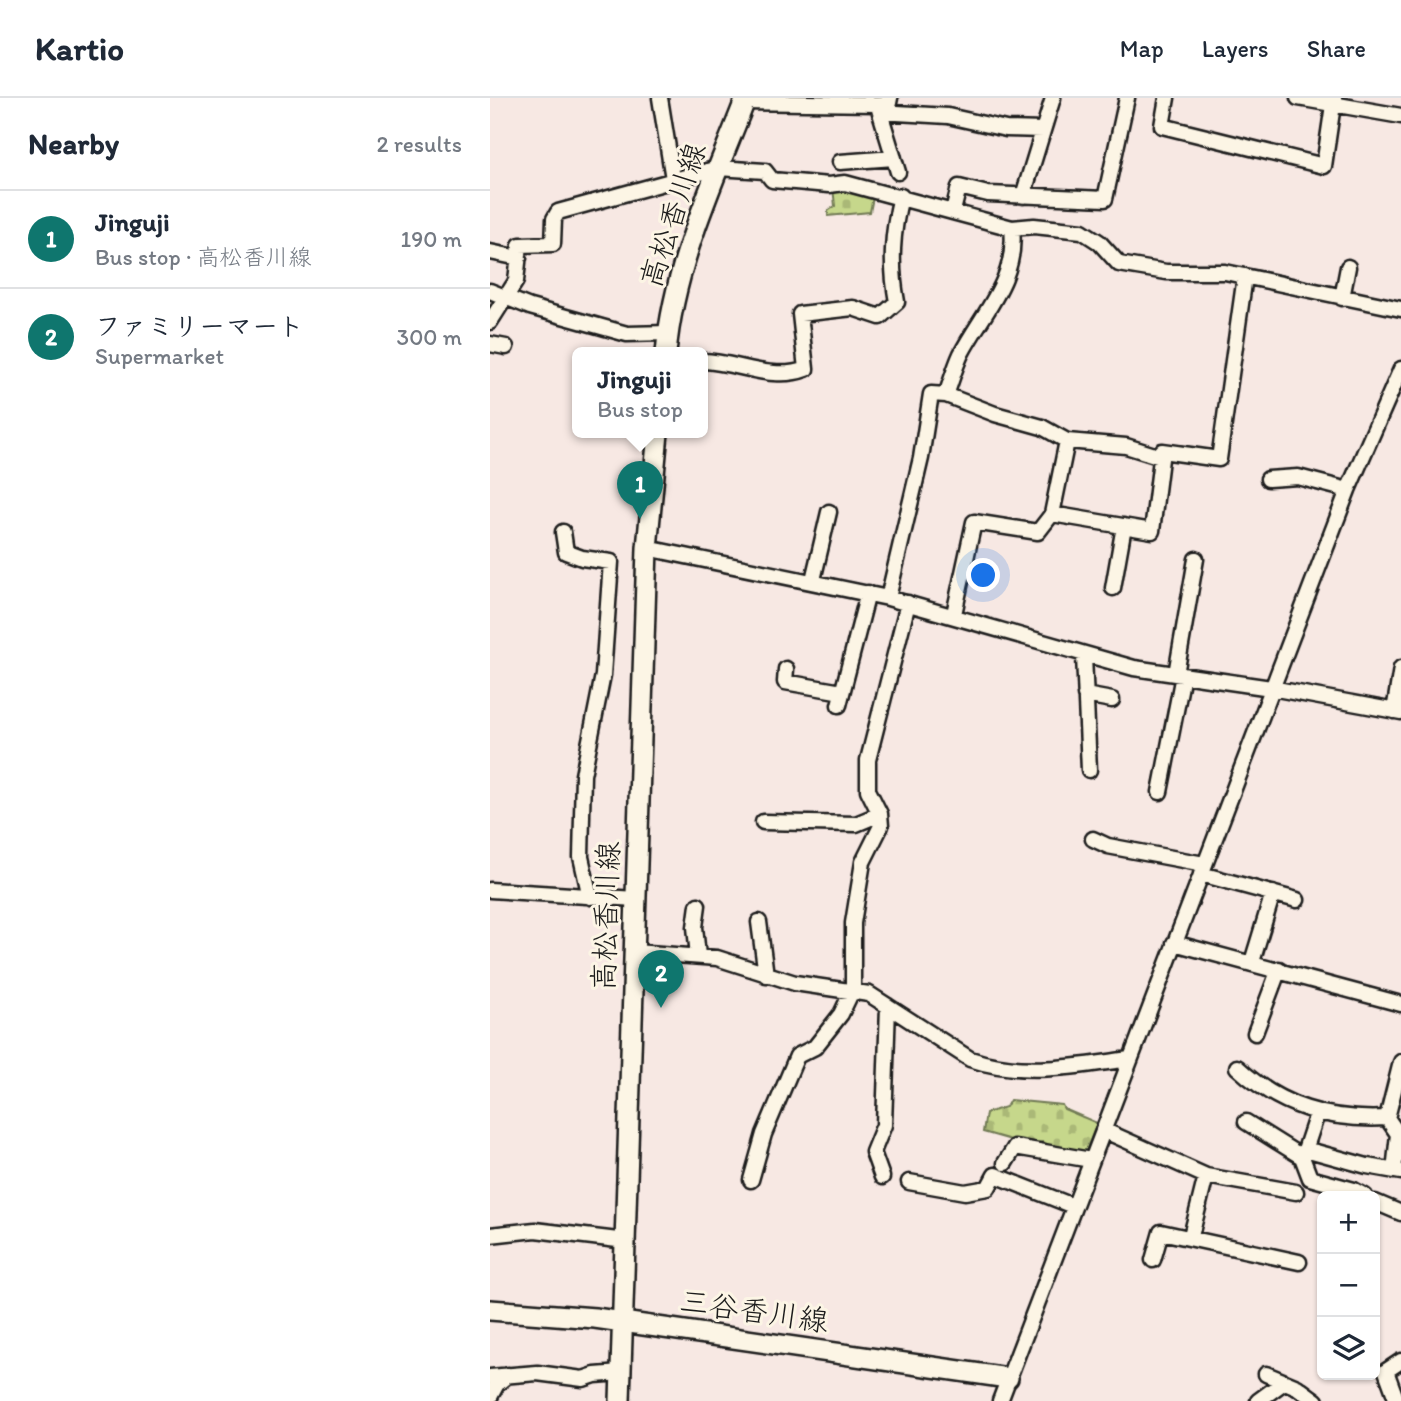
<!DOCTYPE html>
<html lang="en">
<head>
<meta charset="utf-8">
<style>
  body { margin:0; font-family:Itim,"Klee One",sans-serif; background:#f2f2f3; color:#1f2937 }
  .controls { position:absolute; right:21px; bottom:21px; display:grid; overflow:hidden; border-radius:10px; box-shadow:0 2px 5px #0004 }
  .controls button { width:63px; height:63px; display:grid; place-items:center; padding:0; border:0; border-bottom:2px solid #e0e1e3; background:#fff; color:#1f2937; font:35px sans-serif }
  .you { position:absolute; left:494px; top:478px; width:24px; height:24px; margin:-18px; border:5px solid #fff; border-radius:50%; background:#1a73e8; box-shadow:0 0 0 10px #1a73e833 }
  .badge { display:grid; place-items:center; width:46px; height:46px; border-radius:50%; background:#0f766e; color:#fff; font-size:23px; font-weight:700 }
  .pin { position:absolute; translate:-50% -58px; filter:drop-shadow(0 2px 4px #0008) }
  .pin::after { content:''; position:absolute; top:37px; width:24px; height:21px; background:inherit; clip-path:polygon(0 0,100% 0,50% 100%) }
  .popup { position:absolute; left:82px; top:249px; width:136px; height:91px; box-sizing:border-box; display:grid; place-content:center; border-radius:10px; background:#fff; filter:drop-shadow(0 2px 5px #0005); font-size:23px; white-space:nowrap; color:#747a83 }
  .popup b { font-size:26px; color:#1f2937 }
  .popup::after { content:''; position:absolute; left:50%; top:100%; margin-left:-14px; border:14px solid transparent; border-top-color:#fff }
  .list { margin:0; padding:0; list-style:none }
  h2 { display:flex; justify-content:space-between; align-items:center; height:91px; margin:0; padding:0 28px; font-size:30px }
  h2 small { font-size:23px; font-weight:400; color:#747a83 }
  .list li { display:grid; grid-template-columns:46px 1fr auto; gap:21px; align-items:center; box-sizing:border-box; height:98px; padding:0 28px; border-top:2px solid #e0e1e3 }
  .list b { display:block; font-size:26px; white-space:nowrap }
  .list p { margin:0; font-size:23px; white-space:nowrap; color:#747a83 }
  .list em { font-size:23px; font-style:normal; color:#747a83 }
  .icon { flex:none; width:38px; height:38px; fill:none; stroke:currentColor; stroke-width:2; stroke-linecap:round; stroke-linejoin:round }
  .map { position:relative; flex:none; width:911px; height:1303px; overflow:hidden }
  header { display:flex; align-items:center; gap:42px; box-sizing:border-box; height:98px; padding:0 35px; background:#fff; border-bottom:2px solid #e0e1e3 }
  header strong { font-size:33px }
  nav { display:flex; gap:38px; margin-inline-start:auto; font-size:24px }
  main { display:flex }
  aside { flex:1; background:#fff }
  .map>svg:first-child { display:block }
  .cemetery { fill:url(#cemetery-stones); stroke:#717a54; stroke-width:2 }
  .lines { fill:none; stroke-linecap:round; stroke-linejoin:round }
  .minor-casing { stroke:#1c1c1c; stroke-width:19 }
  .major-casing { stroke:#1c1c1c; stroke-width:24 }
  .minor { stroke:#fcf5e5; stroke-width:14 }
  .major { stroke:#fcf5e5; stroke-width:19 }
  .labels { text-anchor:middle; stroke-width:6; stroke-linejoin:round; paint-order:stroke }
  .street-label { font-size:30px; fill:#1c1c1c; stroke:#fcf5e5 }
</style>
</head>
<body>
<header>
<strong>Kartio</strong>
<nav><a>Map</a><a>Layers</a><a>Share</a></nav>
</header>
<main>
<aside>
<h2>Nearby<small>2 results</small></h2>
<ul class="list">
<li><span class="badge">1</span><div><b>Jinguji</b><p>Bus stop · 高松香川線</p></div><em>190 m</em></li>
<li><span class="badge">2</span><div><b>ファミリーマート</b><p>Supermarket</p></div><em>300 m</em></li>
</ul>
</aside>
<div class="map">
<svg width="911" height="1303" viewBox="0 0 911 1303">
  <defs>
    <pattern id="cemetery-stones" width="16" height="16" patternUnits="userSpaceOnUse" patternTransform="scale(1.75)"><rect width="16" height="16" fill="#c6d78b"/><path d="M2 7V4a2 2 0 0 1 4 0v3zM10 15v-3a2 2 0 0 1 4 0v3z" fill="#aab877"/></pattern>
  </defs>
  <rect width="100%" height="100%" fill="#f7e8e3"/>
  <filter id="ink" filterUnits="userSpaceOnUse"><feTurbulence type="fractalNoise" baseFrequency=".0143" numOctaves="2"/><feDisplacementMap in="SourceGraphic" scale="14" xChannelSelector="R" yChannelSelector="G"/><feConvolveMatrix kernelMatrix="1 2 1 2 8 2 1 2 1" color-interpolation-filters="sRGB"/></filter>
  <g filter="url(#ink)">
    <path class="cemetery" d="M343,89L384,94L380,114L338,118V113L345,108Z
      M520,1002L572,1007L574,1011L607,1025L595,1055L563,1049L553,1044L535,1046L493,1034L496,1015L516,1009Z"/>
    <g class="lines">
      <defs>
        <path id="minor" d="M170,0L183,81
          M677,0L672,28L834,68L844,0
          M808,0L911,18
          M254,4L387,6L399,5L400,0
          M388,8L408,74
          M390,14L458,18L516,31L553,32
          M350,64L404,60
          M533,98L563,0
          M463,113L469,89L498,96L615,101L637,0
          M0,154L29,160
          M0,193L40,209L137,236L178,235
          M852,200L858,169
          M0,224L26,183L30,147L63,146L64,121L68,114L228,70L275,73L282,82L339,87L355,85L522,130L544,128L592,133L609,144L629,166L676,174H735L911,211
          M0,246L16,249
          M213,263C248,264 282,284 316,271L310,216L363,210L390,219L407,204C400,167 402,135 411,98
          M456,297L505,316L552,329L577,343L636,348L671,359
          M778,381L808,379L858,392
          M562,416L577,343
          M73,434L76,454L92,460L121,464L113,577L93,677L91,759L100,799
          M157,450L398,500L644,570L781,590L911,614
          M323,482L339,414
          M623,490L634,428
          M398,500L431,360L441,296L456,297C461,284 465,269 471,256C493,214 528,181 522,130
          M464,516L484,424L548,434L562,416L662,433L672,353L729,361L755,178
          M594,558L599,672
          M296,571L295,584L352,594
          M686,576L706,461
          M595,597L622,602
          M349,607L378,495
          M904,613L911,570
          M670,694L693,577
          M273,724L366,726L390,716
          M603,741L618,748L714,766
          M711,776L807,802
          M0,792L146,801
          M208,807L205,829L208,858
          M269,824L276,877
          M684,845L911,906
          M144,854L227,860L305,885L379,896L480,961C533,979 587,968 640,961
          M762,864L783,795
          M765,935L789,871
          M747,969C790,1009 839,1023 897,1020
          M756,1024L812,1059L820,1080L864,1092L875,1098
          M613,1032L716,1078L806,1094
          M815,1051L877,1068L911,1074
          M813,1058L827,1016
          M515,1065L525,1049L601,1062
          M904,1073L908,1036L897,1020L911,964
          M392,1079L383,1054L394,1027L398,908
          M261,1082L274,1036L307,958L325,949L351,916L363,891V825L373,764L391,728L390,716L378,692V662L418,505
          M419,1084L475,1094L498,1090L505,1077L583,1108
          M885,1104L911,1115
          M0,1137L45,1132L136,1143
          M701,1138L716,1078
          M663,1162L671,1134L809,1164
          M776,1276L807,1289L826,1303
          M0,1279L47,1275L93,1281L105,1277L131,1275
          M0,1299L7,1286L18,1277
          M510,1303L858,392L911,271
          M768,1303L794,1284
          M907,1303L896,1273L911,1263"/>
        <path id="major" d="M176,255C184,166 224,83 256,0
          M0,1212L105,1220L518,1280
          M130,1303L157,450L168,335"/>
      </defs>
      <use href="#minor" class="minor-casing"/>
      <use href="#major" class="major-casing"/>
      <use href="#minor" class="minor"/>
      <use href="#major" class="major"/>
    </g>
  </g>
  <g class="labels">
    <g class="street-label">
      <text transform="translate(183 117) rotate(-72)" y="10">高松香川線</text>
      <text transform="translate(116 818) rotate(-88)" y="10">高松香川線</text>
      <text transform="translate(264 1213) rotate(8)" y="10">三谷香川線</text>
    </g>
  </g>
</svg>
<div class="controls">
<button>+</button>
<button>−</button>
<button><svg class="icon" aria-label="layers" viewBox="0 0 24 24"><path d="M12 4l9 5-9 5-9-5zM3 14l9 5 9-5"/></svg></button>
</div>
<div class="you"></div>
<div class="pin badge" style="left:150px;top:421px">1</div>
<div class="popup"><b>Jinguji</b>Bus stop</div>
<div class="pin badge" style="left:171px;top:910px">2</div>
</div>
</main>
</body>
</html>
